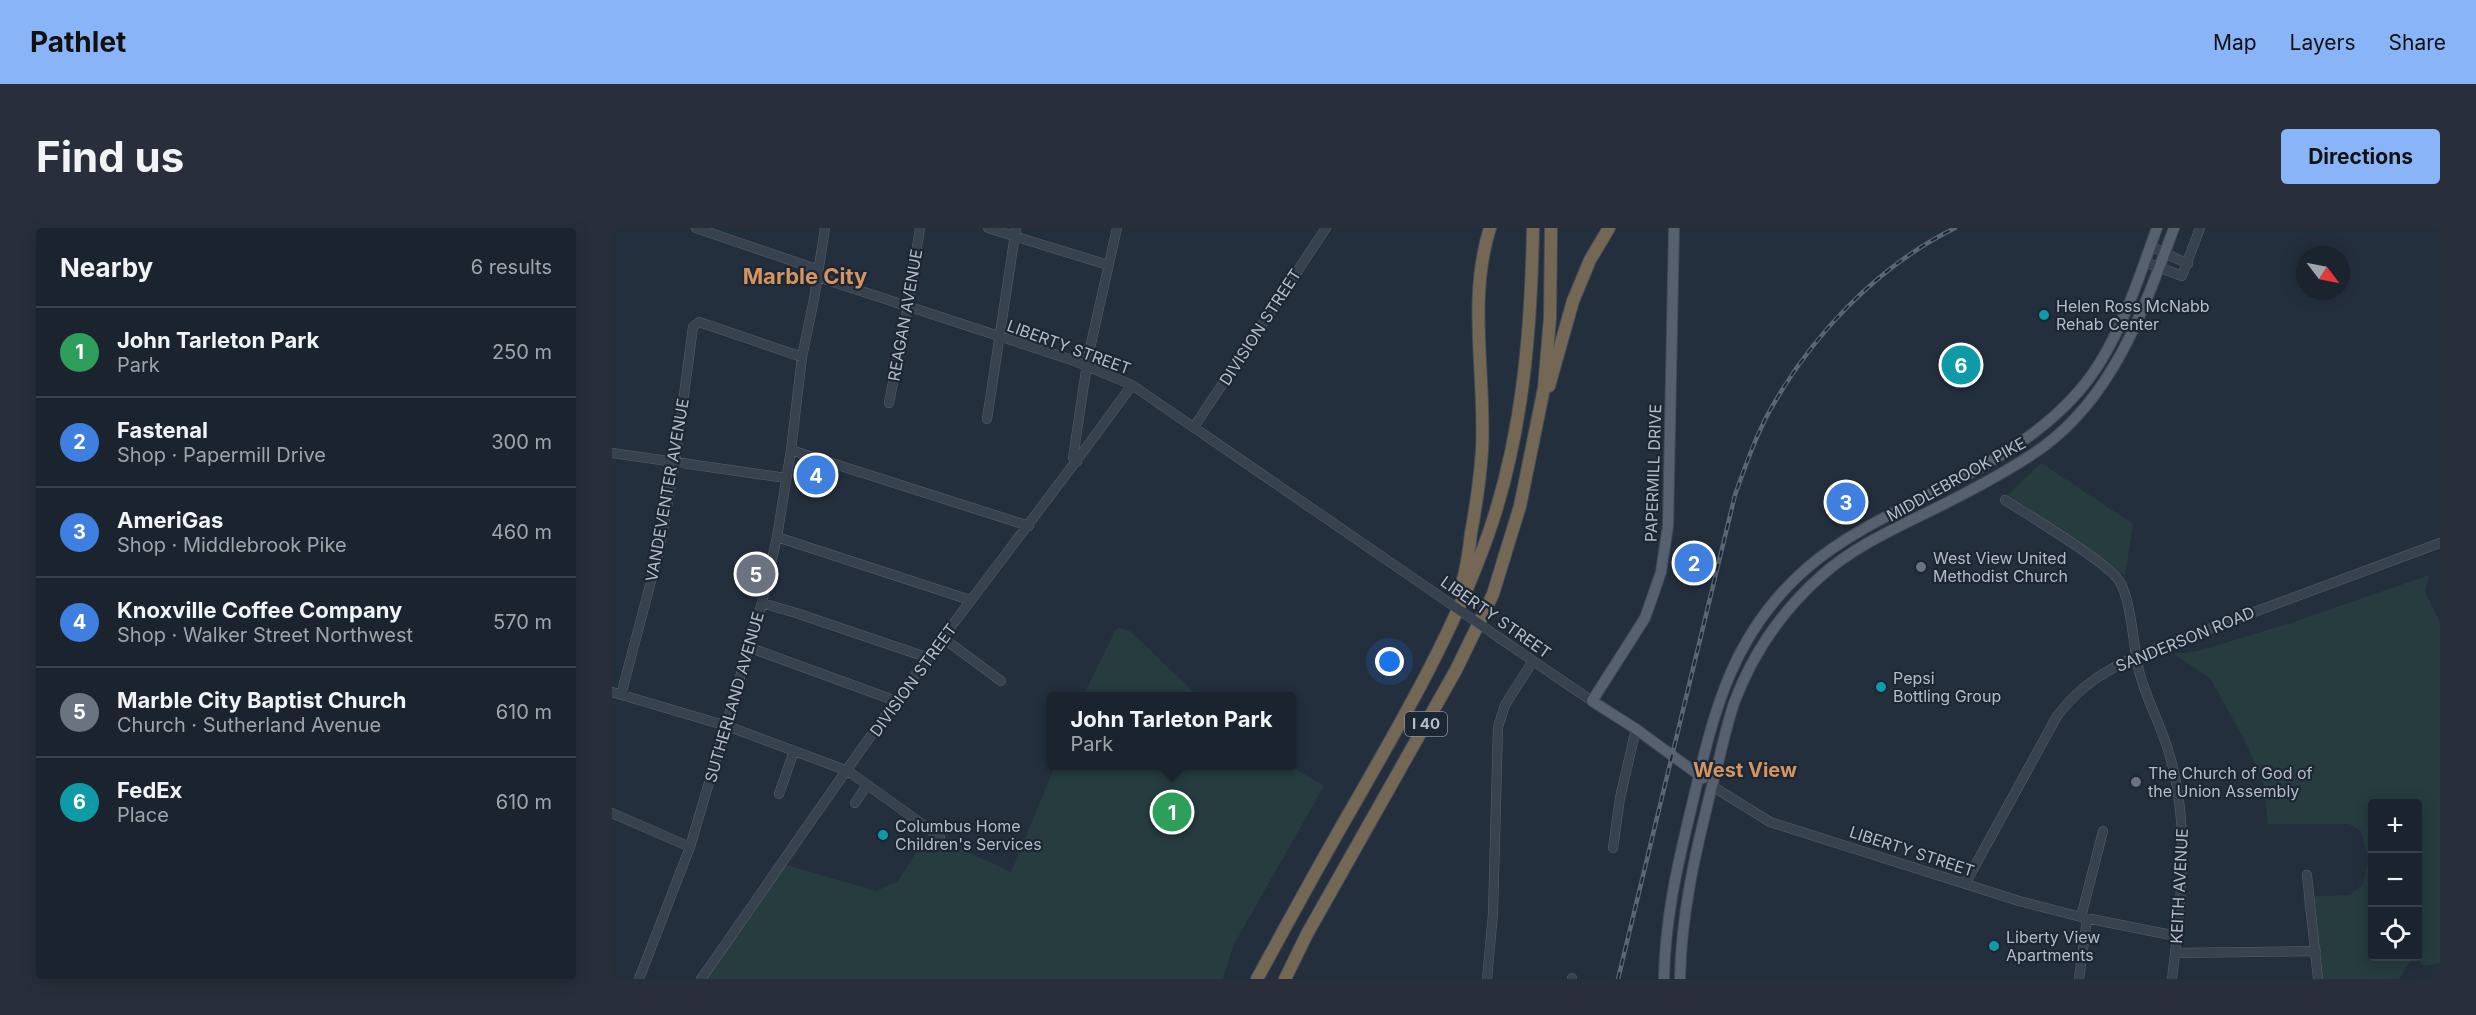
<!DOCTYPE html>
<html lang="en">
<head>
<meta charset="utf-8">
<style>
  body { margin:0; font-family:Inter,sans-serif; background:#282f3a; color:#f1f3f6 }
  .controls { position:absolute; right:18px; bottom:18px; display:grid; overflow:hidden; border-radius:6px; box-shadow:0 3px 15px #0003 }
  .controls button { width:54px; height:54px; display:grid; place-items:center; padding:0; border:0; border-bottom:2px solid #39404a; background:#1b232e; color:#f1f3f6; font:30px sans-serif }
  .compass { position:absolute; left:1684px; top:18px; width:54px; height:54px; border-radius:50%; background:#1b232e; box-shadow:0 3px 15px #0003; rotate:122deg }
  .you { position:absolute; left:778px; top:434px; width:21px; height:21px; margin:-15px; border:4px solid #fff; border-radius:50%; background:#1a73e8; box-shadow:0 0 0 9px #1a73e833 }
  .badge { display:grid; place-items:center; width:39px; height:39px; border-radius:50%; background:#8ab4f8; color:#fff; font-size:20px; font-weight:700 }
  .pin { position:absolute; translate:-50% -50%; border:3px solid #fff; box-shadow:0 2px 6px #0006 }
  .popup { position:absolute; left:435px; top:464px; width:249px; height:78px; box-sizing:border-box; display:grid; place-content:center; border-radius:6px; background:#1b232e; filter:drop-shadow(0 2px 4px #0005); font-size:20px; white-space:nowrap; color:#a0a4aa }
  .popup b { font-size:22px; color:#f1f3f6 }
  .popup::after { content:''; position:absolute; left:50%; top:100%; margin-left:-12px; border:12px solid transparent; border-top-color:#1b232e }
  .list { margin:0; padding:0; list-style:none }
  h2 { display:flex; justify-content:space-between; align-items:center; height:78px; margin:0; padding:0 24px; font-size:26px }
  h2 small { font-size:20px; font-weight:400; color:#a0a4aa }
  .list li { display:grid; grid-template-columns:39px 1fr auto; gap:18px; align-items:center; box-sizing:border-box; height:90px; padding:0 24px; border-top:2px solid #39404a }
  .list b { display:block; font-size:22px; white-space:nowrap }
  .list p { margin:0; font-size:20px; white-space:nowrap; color:#a0a4aa }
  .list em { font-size:20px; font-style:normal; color:#a0a4aa }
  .icon { flex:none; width:33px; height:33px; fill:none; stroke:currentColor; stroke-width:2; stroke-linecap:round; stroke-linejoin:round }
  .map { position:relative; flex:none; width:1828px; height:751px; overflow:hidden; border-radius:6px }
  header { display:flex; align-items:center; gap:36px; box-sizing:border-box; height:84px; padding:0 30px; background:#8ab4f8; color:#111 }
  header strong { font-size:28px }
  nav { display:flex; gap:33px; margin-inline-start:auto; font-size:21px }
  .intro { display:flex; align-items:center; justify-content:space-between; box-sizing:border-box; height:144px; padding:0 36px }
  h1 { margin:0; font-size:42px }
  .button { padding:15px 27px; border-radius:6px; background:#8ab4f8; color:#111; font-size:21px; font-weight:700 }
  main { display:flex; gap:36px; padding:0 36px }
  aside { flex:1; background:#1b232e; border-radius:6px; box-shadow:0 3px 15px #0003 }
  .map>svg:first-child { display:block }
  .green { fill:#263c3f }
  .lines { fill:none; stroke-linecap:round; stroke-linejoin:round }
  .minor-casing { stroke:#565f6c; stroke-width:10 }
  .major-casing { stroke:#414a57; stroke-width:12 }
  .highway-casing { stroke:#434c59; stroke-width:14 }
  .minor { stroke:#38414e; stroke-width:9 }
  .major { stroke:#56606e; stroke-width:10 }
  .highway { stroke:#746855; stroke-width:12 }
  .rail-casing { stroke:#5a6575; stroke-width:4.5 }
  .rail { stroke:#1d2633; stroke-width:2; stroke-dasharray:7; stroke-linecap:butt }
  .minor-bridge-casing { stroke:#565f6c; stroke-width:10; stroke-linecap:butt }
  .minor-bridge { stroke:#38414e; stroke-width:9 }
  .culture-dot { fill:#0f9aa8; stroke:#1d2633; stroke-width:2 }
  .worship-dot { fill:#6b7280; stroke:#1d2633; stroke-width:2 }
  .labels { text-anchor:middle; stroke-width:4.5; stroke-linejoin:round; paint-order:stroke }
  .shield { fill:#1d2633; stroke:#878f9c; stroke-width:1.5 }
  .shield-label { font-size:15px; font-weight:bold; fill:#b4bcc9 }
  .poi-label { font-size:16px; fill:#b4bcc9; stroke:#1d2633; text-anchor:start }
  .street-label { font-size:16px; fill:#b4bcc9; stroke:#1d2633 }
  .quarter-label { font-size:20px; font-weight:bold; fill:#d59563; stroke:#1d2633 }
  .district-label { font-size:22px; font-weight:bold; fill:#d59563; stroke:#1d2633 }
</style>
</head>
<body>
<header>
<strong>Pathlet</strong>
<nav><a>Map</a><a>Layers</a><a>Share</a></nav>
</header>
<div class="intro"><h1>Find us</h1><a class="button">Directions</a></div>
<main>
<aside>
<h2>Nearby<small>6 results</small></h2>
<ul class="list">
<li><span class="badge" style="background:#2e9e5b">1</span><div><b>John Tarleton Park</b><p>Park</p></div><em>250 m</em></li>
<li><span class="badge" style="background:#3f7fe0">2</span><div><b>Fastenal</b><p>Shop · Papermill Drive</p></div><em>300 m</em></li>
<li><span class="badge" style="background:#3f7fe0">3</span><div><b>AmeriGas</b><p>Shop · Middlebrook Pike</p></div><em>460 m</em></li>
<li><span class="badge" style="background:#3f7fe0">4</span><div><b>Knoxville Coffee Company</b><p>Shop · Walker Street Northwest</p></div><em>570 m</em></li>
<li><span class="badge" style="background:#6b7280">5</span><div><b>Marble City Baptist Church</b><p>Church · Sutherland Avenue</p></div><em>610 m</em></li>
<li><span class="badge" style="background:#0f9aa8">6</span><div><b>FedEx</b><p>Place</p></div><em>610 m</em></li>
</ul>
</aside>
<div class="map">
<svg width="1828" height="751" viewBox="0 0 1828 751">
  <rect width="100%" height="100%" fill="#242f3e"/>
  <path class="green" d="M1429,235L1521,296L1513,348L1396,267Z
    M1817,347L1813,364L1828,394V735L1811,738L1804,729L1806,576H1760V728L1801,729L1787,751H1703L1702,728L1691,669L1738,667L1751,656L1756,631L1749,603L1737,596H1656L1651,553L1633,513L1598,450L1562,426L1586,423L1676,396Z
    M506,400L518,403L586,468H471L503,403Z
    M443,538H679L712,558L621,718L611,751H94L174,637L264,663L286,653L313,610L338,616L399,644Z"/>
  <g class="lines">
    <defs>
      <path id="minor" d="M84,0L207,42
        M376,0L496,37
        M1538,18L1576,36
        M1533,34L1570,48L1588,0
        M206,49L460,132L520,157L820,363
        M277,175L296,78L308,0
        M375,191L404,0
        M582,199L714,0
        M179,222L417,298
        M0,225L174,250
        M465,234L461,230L476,129L505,0
        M1393,272C1416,287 1497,335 1508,354C1520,376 1521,418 1527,443C1534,471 1549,497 1557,525C1579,598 1569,676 1560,751
        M165,309L358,372
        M150,375L184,385L317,430
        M886,409L980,473
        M331,410L389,453
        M136,419L284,473
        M0,464L115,498L236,543L328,609
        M9,467L48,319L63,234L81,99L87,94L190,129
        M1100,558L1158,594L1407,673L1469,689L1564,708
        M167,566L182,523
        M243,575L255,557
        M0,585L78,619
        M1001,620L1008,570L1024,501
        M1695,647L1706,751
        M1353,656L1445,488C1469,457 1490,445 1524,428L1828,315
        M1469,689L1491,603
        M1563,725L1704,723
        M27,751L78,619L150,375L165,309L179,222L190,129L202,71L213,0
        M89,751C154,659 217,565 284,473C361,367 443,264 520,157
        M875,751L881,686L886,499L893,477L921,433
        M960,751V750
        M1467,751L1475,691"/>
      <path id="major" d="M1062,0L1056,298L1049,344L1033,390L980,473L1024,501L1091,550
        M1052,751C1053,691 1065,639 1079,581C1101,487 1118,407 1195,340C1239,302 1293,280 1344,253C1398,224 1453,190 1487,136C1513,95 1528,46 1545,0
        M1068,751C1069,685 1084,622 1100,558C1108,530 1113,502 1122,475C1140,427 1170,383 1208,349C1245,315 1296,295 1340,272C1371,256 1403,239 1431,219C1503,166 1532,80 1562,0"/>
      <path id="highway" d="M937,158L961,73L978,32L997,0
        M849,358C855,341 857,323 859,305C864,278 868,250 870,223C874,148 855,73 878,0
        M645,751C676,694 707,637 740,580C791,491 843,402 877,304C911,206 919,103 921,0
        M673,751L695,706L844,442L881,366L908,278L932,160L938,90L939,0"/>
    </defs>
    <use href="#minor" class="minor-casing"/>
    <use href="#major" class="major-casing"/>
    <use href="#highway" class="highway-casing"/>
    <use href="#minor" class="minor"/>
    <use href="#major" class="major"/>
    <use href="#highway" class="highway"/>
    <defs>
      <path id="rail" d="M1006,751L1123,267C1133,239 1142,212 1156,186C1198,109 1264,39 1343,0"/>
    </defs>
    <use href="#rail" class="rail-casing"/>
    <use href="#rail" class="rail"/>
    <defs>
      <path id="minor-bridge" d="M820,363L886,409"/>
    </defs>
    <use href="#minor-bridge" class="minor-bridge-casing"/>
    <use href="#minor-bridge" class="minor-bridge"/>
  </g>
  <g class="culture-dot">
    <circle cx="1432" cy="87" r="6"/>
    <circle cx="1269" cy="459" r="6"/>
    <circle cx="271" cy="607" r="6"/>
    <circle cx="1382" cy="718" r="6"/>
  </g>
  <g class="worship-dot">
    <circle cx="1309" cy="339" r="6"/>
    <circle cx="1524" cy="554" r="6"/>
  </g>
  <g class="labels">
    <rect class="shield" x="793" y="484" width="42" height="24" rx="4.5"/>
    <g class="shield-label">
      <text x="814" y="501">I 40</text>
    </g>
    <g class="poi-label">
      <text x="1444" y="84">Helen Ross McNabb<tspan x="1444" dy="18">Rehab Center</tspan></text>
      <text x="1321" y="336">West View United<tspan x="1321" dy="18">Methodist Church</tspan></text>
      <text x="1281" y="456">Pepsi<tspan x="1281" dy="18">Bottling Group</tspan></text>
      <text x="1536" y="551">The Church of God of<tspan x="1536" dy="18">the Union Assembly</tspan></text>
      <text x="283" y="604">Columbus Home<tspan x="283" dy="18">Children's Services</tspan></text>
      <text x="1394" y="715">Liberty View<tspan x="1394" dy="18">Apartments</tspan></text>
    </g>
    <g class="street-label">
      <text transform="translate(293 87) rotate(-80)" y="6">REAGAN AVENUE</text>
      <text transform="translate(648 99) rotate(-57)" y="6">DIVISION STREET</text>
      <text transform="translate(457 119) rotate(20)" y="6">LIBERTY STREET</text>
      <text transform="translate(1041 245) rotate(-88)" y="6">PAPERMILL DRIVE</text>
      <text transform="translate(1344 251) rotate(-29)" y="6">MIDDLEBROOK PIKE</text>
      <text transform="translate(55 262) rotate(-80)" y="6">VANDEVENTER AVENUE</text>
      <text transform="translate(884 389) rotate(35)" y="6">LIBERTY STREET</text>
      <text transform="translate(1573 411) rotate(-22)" y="6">SANDERSON ROAD</text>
      <text transform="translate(301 452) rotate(-54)" y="6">DIVISION STREET</text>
      <text transform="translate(122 469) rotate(-74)" y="6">SUTHERLAND AVENUE</text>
      <text transform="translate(1300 623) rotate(18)" y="6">LIBERTY STREET</text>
      <text transform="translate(1567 658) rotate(-87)" y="6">KEITH AVENUE</text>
    </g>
    <g class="quarter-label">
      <text x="1133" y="549">West View</text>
    </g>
    <g class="district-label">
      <text x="193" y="56">Marble City</text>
    </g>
  </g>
</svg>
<div class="controls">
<button>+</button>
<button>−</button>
<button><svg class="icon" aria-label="locate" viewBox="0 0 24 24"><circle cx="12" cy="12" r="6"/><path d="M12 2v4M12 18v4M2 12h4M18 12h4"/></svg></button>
</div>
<svg class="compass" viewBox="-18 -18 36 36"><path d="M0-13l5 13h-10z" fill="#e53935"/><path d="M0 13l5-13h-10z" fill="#a0a4aa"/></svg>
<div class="you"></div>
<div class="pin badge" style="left:560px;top:584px;background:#2e9e5b">1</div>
<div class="popup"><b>John Tarleton Park</b>Park</div>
<div class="pin badge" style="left:1082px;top:335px;background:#3f7fe0">2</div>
<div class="pin badge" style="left:1234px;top:274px;background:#3f7fe0">3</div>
<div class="pin badge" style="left:204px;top:247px;background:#3f7fe0">4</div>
<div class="pin badge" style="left:144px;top:346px;background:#6b7280">5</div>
<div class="pin badge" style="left:1349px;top:137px;background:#0f9aa8">6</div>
</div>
</main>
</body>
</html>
